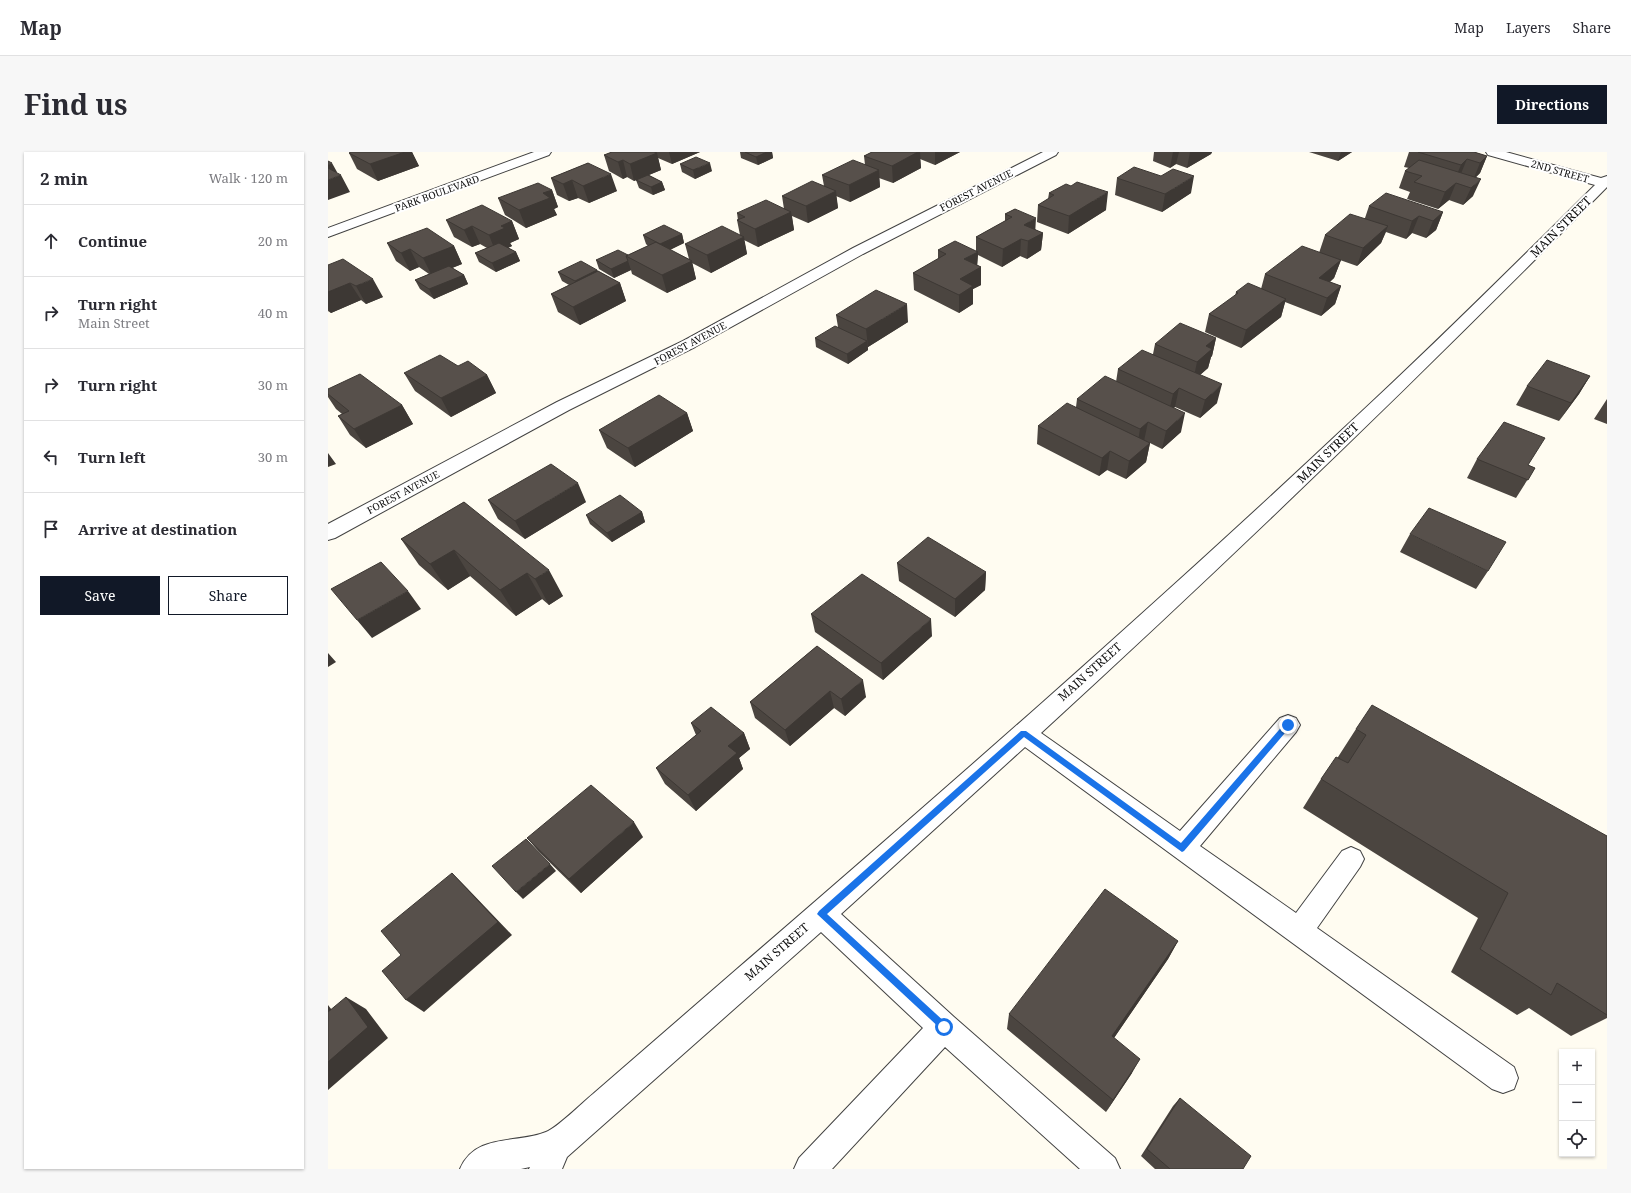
<!DOCTYPE html>
<html lang="en">
<head>
<meta charset="utf-8">
<style>
  body { margin:0; font-family:"Noto Serif",serif; background:#f7f7f7; color:#2b2b33 }
  .controls { position:absolute; right:12px; bottom:12px; display:grid; overflow:hidden; border-radius:0px; box-shadow:0 1px 3px #0004 }
  .controls button { width:36px; height:36px; display:grid; place-items:center; padding:0; border:0; border-bottom:1px solid #e1e1e2; background:#fff; color:#2b2b33; font:20px sans-serif }
  .stop { position:absolute; width:12px; height:12px; margin:-9px; border:3px solid #1a73e8; border-radius:50%; background:#fff }
  .stop.end { background:#1a73e8; border-color:#fff; box-shadow:0 1px 4px #0008 }
  .list { margin:0; padding:0; list-style:none }
  h2 { display:flex; justify-content:space-between; align-items:center; height:52px; margin:0; padding:0 16px; font-size:17px }
  h2 small { font-size:13px; font-weight:400; color:#7c7c81 }
  .list li { display:grid; grid-template-columns:26px 1fr auto; gap:12px; align-items:center; box-sizing:border-box; height:72px; padding:0 16px; border-top:1px solid #e1e1e2 }
  .list b { display:block; font-size:15px; white-space:nowrap }
  .list p { margin:0; font-size:13px; white-space:nowrap; color:#7c7c81 }
  .list em { font-size:13px; font-style:normal; color:#7c7c81 }
  .actions { display:flex; gap:8px; padding:12px 16px }
  .actions a { flex:1; padding:9px 0; border:1px solid #111827; border-radius:0px; text-align:center; font-size:14px; color:#111827 }
  .actions .main { background:#111827; color:#fff }
  .icon { flex:none; width:22px; height:22px; fill:none; stroke:currentColor; stroke-width:2; stroke-linecap:round; stroke-linejoin:round }
  .map { position:relative; flex:none; width:1279px; height:1017px; overflow:hidden; border-radius:0px }
  header { display:flex; align-items:center; gap:24px; box-sizing:border-box; height:56px; padding:0 20px; background:#fff; border-bottom:1px solid #e1e1e2 }
  header strong { font-size:19px }
  nav { display:flex; gap:22px; margin-inline-start:auto; font-size:14px }
  .intro { display:flex; align-items:center; justify-content:space-between; box-sizing:border-box; height:96px; padding:0 24px }
  h1 { margin:0; font-size:28px }
  .button { padding:10px 18px; border-radius:0px; background:#111827; color:#fff; font-size:14px; font-weight:700 }
  main { display:flex; gap:24px; padding:0 24px }
  aside { flex:1; background:#fff; border-radius:0px; box-shadow:0 1px 3px #0004 }
  .map>svg:first-child { display:block }
  .lines { fill:none; stroke-linecap:round; stroke-linejoin:round }
  .minor-casing { stroke:#424242; stroke-width:2 }
  .minor { fill:#fff; fill-rule:evenodd }
  .wall { fill:#4b4540 }
  .shaded-wall { fill:#3d3834 }
  .building { fill:#57504b; stroke:#3d3834 }
  .route { fill:#1a73e8 }
  .labels { text-anchor:middle; stroke-width:4; stroke-linejoin:round; paint-order:stroke }
  .far-street-label { font-size:10px; fill:#0f0f0f; stroke:#fff }
  .street-label { font-size:12px; fill:#0f0f0f; stroke:#fff }
</style>
</head>
<body>
<header>
<strong>Map</strong>
<nav><a>Map</a><a>Layers</a><a>Share</a></nav>
</header>
<div class="intro"><h1>Find us</h1><a class="button">Directions</a></div>
<main>
<aside>
<h2>2 min<small>Walk · 120 m</small></h2>
<ul class="list">
<li><svg class="icon" aria-label="ahead" viewBox="0 0 24 24"><path d="M12 20V5M6 11l6-6 6 6"/></svg><div><b>Continue</b></div><em>20 m</em></li>
<li><svg class="icon" aria-label="right" viewBox="0 0 24 24"><path d="M7 20v-9h11M14 6l5 5-5 5"/></svg><div><b>Turn right</b><p>Main Street</p></div><em>40 m</em></li>
<li><svg class="icon" aria-label="right" viewBox="0 0 24 24"><path d="M7 20v-9h11M14 6l5 5-5 5"/></svg><div><b>Turn right</b></div><em>30 m</em></li>
<li><svg class="icon" aria-label="left" viewBox="0 0 24 24"><path d="M17 20v-9H6M10 6l-5 5 5 5"/></svg><div><b>Turn left</b></div><em>30 m</em></li>
<li><svg class="icon" aria-label="arrive" viewBox="0 0 24 24"><path d="M6 21V4h12l-3 4 3 4H6"/></svg><div><b>Arrive at destination</b></div></li>
</ul>
<div class="actions"><a class="main">Save</a><a>Share</a></div>
</aside>
<div class="map">
<svg width="1279" height="1017" viewBox="0 0 1279 1017">
  <rect width="100%" height="100%" fill="#fffcf1"/>
  <g class="lines">
    <defs>
      <path id="minor" d="M206,0H223L221,3L0,85V76Z
        M715,0H730L728,3L535,102L367,195L241,258L7,386L0,388V372L229,250L355,189L525,96Z
        M1158,0H1178L1273,26L1279,24V35C1095,222 906,404 713,581L852,679L952,566L960,563L968,566L972,573L968,580L872,694L968,761L1014,699L1023,695L1032,699L1036,707L1032,715L989,776L1186,915L1190,926L1186,937L1175,941L1164,937L697,595L513,762L626,865L787,1006L792,1017H752L617,895L504,1017H466L471,1006L595,876L493,780L239,1005L234,1017H201L202,1015L193,1017H132C147,981 188,992 218,980C229,976 254,951 265,942C313,900 361,859 409,817C614,640 818,462 1016,276C1102,197 1184,115 1267,33L1160,3Z"/>
    </defs>
    <use href="#minor" class="minor-casing"/>
    <use href="#minor" class="minor"/>
  </g>
  <path class="wall" d="M23,0H84L91,14L50,29L29,17L21,1Z
    M284,0H372L344,12L330,6L333,18L321,23L334,30L337,38L325,43L311,36L308,28L306,29L299,25L295,27L281,19L276,3Z
    M412,0H444L445,6L430,13L413,6Z
    M544,0H632L607,13L592,7L593,16L565,31L551,26L552,35L522,50L508,44L510,56L480,71L464,64L466,78L430,95L416,88L419,102L383,121L364,111L368,127L339,141L304,122L303,118L286,126L271,117L268,108L300,103L320,94L318,92L315,83L354,82L356,91L342,98L361,107L357,92L412,83L409,68H410L409,61L456,57L454,44L496,34L494,23L537,13L536,4Z
    M826,0H884L883,2L859,16L848,12L842,16L825,9Z
    M981,0H1024L1010,9Z
    M1081,0H1146L1159,4L1152,21L1147,26L1145,44L1135,53L1121,48L1110,57L1079,47L1082,40L1071,36L1077,19L1081,16L1076,15Z
    M260,11L289,39L261,51L250,46L241,49L229,43L223,26Z
    M352,12L384,19L367,27L354,20Z
    M789,26L863,41L834,60L787,43Z
    M743,34L778,58L740,82L709,70L710,53L720,47L721,41Z
    M224,38L230,55L226,57L229,63L198,76L177,63L170,46Z
    M1041,54L1115,60L1108,78L1098,86L1084,81L1078,87L1058,80L1053,91L1029,114L992,101L1013,108L1006,126L1002,130L1013,134L1007,152L993,164L957,150L953,165L913,196L877,180L881,162L907,144L908,140L933,137L937,122L991,101L997,83L1037,66Z
    M687,57L708,78L715,81L713,98L699,107L692,104L674,115L650,103L649,113L653,115V133L645,137V152L631,161L586,138L585,121L610,107V98L648,99V85L677,69V62Z
    M118,68L184,69L191,87L182,91L184,94L180,96L188,100L192,109L168,120L151,110L147,101L159,96L152,92L144,95L126,85Z
    M59,91L126,94L134,112L124,116L136,123L140,132L106,147L92,137L87,128L101,122L91,115L82,119L68,109Z
    M0,113L55,145L38,152L33,148L3,161L0,159Z
    M269,118L270,119L292,131L298,149L252,173L230,160L223,142L241,133L234,129L230,120Z
    M508,163L580,170L540,195V198L520,212L488,195L487,186L510,175Z
    M888,186L884,204L883,205L880,216L872,223L889,251L872,266L847,255L845,256L853,280L834,297L822,291L818,310L798,327L779,318L771,324L709,292L710,274L748,255L749,247L788,230L790,217L825,202L827,192Z
    M130,214L159,223L168,241L123,265L87,239L76,221Z
    M1262,224L1251,242L1231,269L1188,253L1199,234Z
    M0,237L74,253L85,272L38,296L22,283L10,264L14,262L8,257L0,245Z
    M1279,247V272L1266,267Z
    M359,261L365,279L307,315L279,296L271,278Z
    M1149,307L1200,313L1207,316L1188,346L1139,326Z
    M160,348L258,350L197,387L170,367Z
    M136,350L235,444L221,453L214,447L188,464L142,424L120,438L91,413L73,387Z
    M314,360L317,370L284,390L262,372L258,363Z
    M1082,382L1160,419L1148,437L1072,400Z
    M569,411L658,420L657,438L627,465L571,429Z
    M483,462L604,484L555,528L487,480Z
    M489,494L538,545L517,564L506,556L462,594L427,566L422,550Z
    M363,571L416,581L422,597L411,606L415,617L368,659L337,632L328,616L368,583Z
    M1028,577L1279,684V866L1243,884L1201,856L1189,863L1123,820L1150,766L975,656L993,627L1010,605Z
    M315,685L253,741L211,700L199,686Z
    M850,789L840,807L786,886L804,921L778,960L679,877L681,862Z
    M852,946L915,1017H827L813,1004L845,954Z"/>
  <path class="shaded-wall" d="M77,0H84L91,14L50,29L42,12Z
    M341,0H372L344,12Z
    M439,0H444L445,6L430,13L428,5Z
    M590,0H592L593,16L565,31L564,14Z
    M607,0H632L607,13Z
    M845,0H851L848,12L842,16Z
    M862,0H884L883,2L859,16Z
    M1013,0H1024L1010,9Z
    M329,1L333,18L306,29L302,12Z
    M1159,4L1152,21L1145,28L1152,11Z
    M1139,7L1132,24L1126,29L1133,13Z
    M295,8L299,25L295,27L290,10Z
    M4,11L9,20L0,23V13Z
    M382,11L384,19L367,27L365,18Z
    M551,18L552,35L522,50L521,33Z
    M283,22L289,39L261,51L255,34Z
    M13,23L22,40L0,48V28Z
    M866,24L863,41L834,60L837,42Z
    M1153,27L1145,44L1135,53L1143,36Z
    M244,28L250,46L241,49L235,32Z
    M334,30L337,38L325,43L323,35Z
    M1128,31L1121,48L1110,57L1117,40Z
    M224,38L230,55L226,57L229,63L198,76L191,58L215,41Z
    M508,39L510,56L480,71L478,54Z
    M780,40L778,58L740,82L741,64Z
    M463,60L466,78L430,95L427,77Z
    M1115,60L1108,78L1098,86L1105,69Z
    M1091,64L1084,81L1078,87L1084,69Z
    M708,66L707,83L696,73Z
    M184,69L191,87L182,91L184,94L168,101L161,83L173,74Z
    M144,74L152,92L144,95L136,78Z
    M1060,74L1053,91L1029,114L1035,96Z
    M715,81L713,98L699,107L700,89Z
    M354,82L356,91L335,101L332,92Z
    M416,85L419,102L383,121L379,103Z
    M693,87L692,104L674,115L675,97Z
    M126,94L134,112L104,124L95,106Z
    M82,97L91,115L82,119L73,101Z
    M188,100L192,109L168,120L164,111Z
    M650,100L649,117L653,115V133L645,137V152L631,161V143L632,127L636,107Z
    M1013,108L1006,126L987,142L991,126Z
    M300,109L303,118L286,126L283,117Z
    M364,109L368,127L339,141L334,123Z
    M269,118L273,127L250,138L247,129Z
    M136,123L140,132L106,147L101,137Z
    M45,127L55,145L38,152L28,134Z
    M22,131L33,148L3,161L0,157V140Z
    M292,131L298,149L252,173L245,155Z
    M1013,134L1007,152L993,164L999,146Z
    M958,147L953,165L913,196L918,178Z
    M579,152L580,170L540,195L538,177Z
    M888,186L884,204L883,205L880,216L865,229L869,210L878,194Z
    M539,189L540,198L520,212L519,202Z
    M159,223L168,241L123,265L113,246Z
    M1262,224L1251,242L1231,269L1243,251Z
    M894,232L889,251L872,266L877,248Z
    M851,236L847,255L841,260L845,242Z
    M74,253L85,272L38,296L26,277Z
    M359,261L365,279L307,315L300,296Z
    M857,261L853,280L834,297L838,279Z
    M820,270L816,289L809,296L812,277Z
    M822,291L818,310L798,327L801,309Z
    M782,299L779,318L771,324L774,306Z
    M0,301L8,312L0,315Z
    M250,331L258,350L197,387L187,369Z
    M314,360L317,370L284,390L279,381Z
    M126,398L142,424L120,438L102,412Z
    M221,418L235,444L221,453L207,427Z
    M658,420L657,438L627,465V447Z
    M199,421L214,447L188,464L172,438Z
    M80,439L93,457L44,486L29,468Z
    M603,467L604,484L555,528L553,511Z
    M0,501L8,510L0,515Z
    M535,528L538,545L517,564L513,547Z
    M502,539L506,556L462,594L457,578Z
    M416,581L422,597L411,606L415,617L368,659L360,643L400,594Z
    M306,670L315,685L253,741L241,727Z
    M222,712L228,719L195,747L188,740Z
    M124,721L139,736L184,783L96,860L78,848Z
    M850,789L840,807L777,899L784,884Z
    M18,845L38,857L60,886L0,938V910Z
    M0,853L17,875L0,866Z
    M812,907L804,921L778,960L785,948Z"/>
  <path class="building" d="M23,0H77L42,12L21,1Z
    M284,0H326L329,1L302,12L295,8L290,10L276,3Z
    M417,0H439L428,5Z
    M544,0H590L564,14L536,4Z
    M1090,0H1146L1159,4L1152,11L1139,7L1133,13Z
    M368,5L382,11L365,18L352,12Z
    M525,8L551,18L521,33L494,23Z
    M1091,8L1153,27L1143,36L1128,31L1117,40L1086,30L1094,24L1077,19Z
    M0,9L4,11L0,13Z
    M260,11L283,22L255,34L244,28L235,32L223,26Z
    M806,15L833,24L845,17L866,24L837,42L789,26Z
    M0,16L13,23L0,28Z
    M320,23L334,30L323,35L308,28Z
    M484,29L508,39L478,54L454,44Z
    M749,30L780,40L741,64L710,53L726,43L721,41L738,32L743,34Z
    M210,31L224,38L215,41L222,46L191,58L170,46Z
    M1058,41L1115,60L1105,69L1091,64L1084,69L1041,54Z
    M438,48L463,60L427,77L409,68L417,65L409,61Z
    M154,53L184,69L173,74L177,76L161,83L144,74L136,78L118,68Z
    M687,57L708,66L696,73L715,81L700,89L693,87L675,97L648,85L684,65L677,62Z
    M1022,62L1060,74L1035,96L997,83Z
    M336,73L354,82L332,92L315,83Z
    M394,74L416,85L379,103L357,92Z
    M99,76L126,94L95,106L82,97L73,101L59,91Z
    M627,89L650,100L636,107L653,115L632,127L645,134L631,143L585,121L618,102L610,98Z
    M328,90L364,109L334,123L298,104Z
    M171,91L188,100L164,111L147,101Z
    M974,94L1013,108L991,126L1013,134L999,146L937,122Z
    M290,98L300,103L298,104L300,109L283,117L268,108Z
    M15,107L45,127L28,134L22,131L0,140V113Z
    M253,109L269,118L247,129L230,120Z
    M121,114L136,123L101,137L87,128Z
    M270,119L292,131L245,155L223,142Z
    M920,131L958,147L918,178L881,162L910,141L908,140Z
    M548,138L579,152L538,177L508,163Z
    M852,171L888,186L878,194L884,197L869,210L827,192Z
    M507,174L539,189L519,202L487,186Z
    M814,198L894,232L877,248L851,236L845,242L790,217Z
    M112,203L130,214L140,209L159,223L113,246L76,221Z
    M1219,208L1262,224L1243,251L1199,234Z
    M32,222L74,253L26,277L10,264L21,259L0,242V237Z
    M777,224L857,261L838,279L820,270L812,277L749,247Z
    M331,243L359,261L300,296L271,278Z
    M739,251L822,291L801,309L782,299L774,306L710,274Z
    M1176,270L1217,286L1200,313L1207,316L1200,328L1149,307Z
    M223,312L250,331L187,369L160,348Z
    M292,343L314,360L279,381L258,363Z
    M136,350L221,418L207,427L199,421L172,438L126,398L102,412L73,387Z
    M1101,356L1178,390L1160,419L1082,382Z
    M600,385L658,420L627,447L569,411Z
    M53,410L80,439L29,468L3,437Z
    M534,422L603,467L553,511L483,462Z
    M489,494L535,528L513,547L502,539L457,578L422,550Z
    M1044,553L1279,684V863L1229,831L1223,843L1152,797L1180,741L993,627L1008,605L1020,611L1038,583L1028,577Z
    M383,555L416,581L400,594L409,601L360,643L328,616L373,579L363,571Z
    M263,633L306,670L241,727L199,686Z
    M198,687L222,712L188,740L164,714Z
    M124,721L170,770L78,848L54,819L73,803L53,779Z
    M777,737L850,789L784,884L812,907L785,948L681,862Z
    M18,845L40,875L0,910V860Z
    M852,946L923,1004L915,1017H842L819,997Z"/>
  <path class="route" d="M960,570L963,573L962,575L856,699L854,700L696,585L499,762L619,872L620,875L619,878L616,880L489,762L491,759L693,579H698L853,691L957,571Z"/>
  <g class="labels">
    <g class="far-street-label">
      <text transform="translate(1232 19) rotate(16)" y="4">2ND STREET</text>
      <text transform="translate(648 38) rotate(-27)" y="4">FOREST AVENUE</text>
      <text transform="translate(109 41) rotate(-20)" y="4">PARK BOULEVARD</text>
      <text transform="translate(362 191) rotate(-28)" y="4">FOREST AVENUE</text>
      <text transform="translate(75 340) rotate(-28)" y="4">FOREST AVENUE</text>
    </g>
    <g class="street-label">
      <text transform="translate(1233 75) rotate(-45)" y="4">MAIN STREET</text>
      <text transform="translate(1000 301) rotate(-44)" y="4">MAIN STREET</text>
      <text transform="translate(762 520) rotate(-42)" y="4">MAIN STREET</text>
      <text transform="translate(449 800) rotate(-41)" y="4">MAIN STREET</text>
    </g>
  </g>
</svg>
<div class="controls">
<button>+</button>
<button>−</button>
<button><svg class="icon" aria-label="locate" viewBox="0 0 24 24"><circle cx="12" cy="12" r="6"/><path d="M12 2v4M12 18v4M2 12h4M18 12h4"/></svg></button>
</div>
<div class="stop" style="left:616px;top:875px"></div>
<div class="stop end" style="left:960px;top:573px"></div>
</div>
</main>
</body>
</html>
